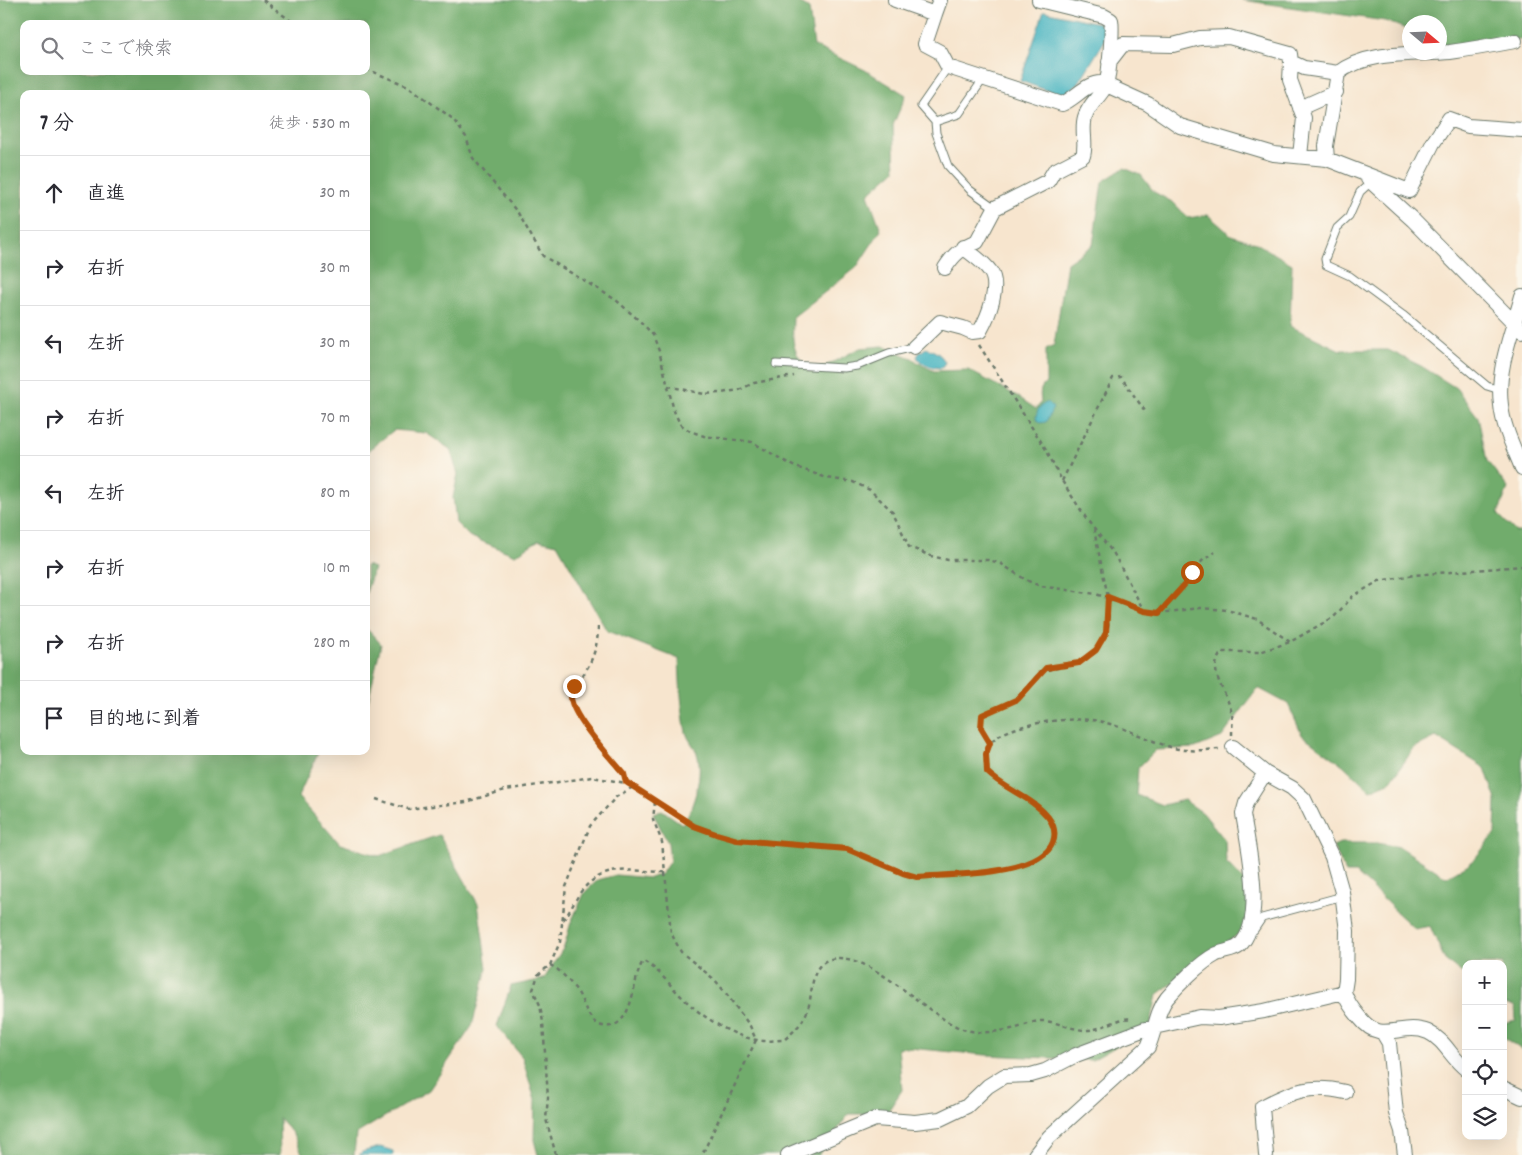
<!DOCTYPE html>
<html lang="ja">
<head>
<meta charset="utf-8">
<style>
  body { margin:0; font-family:Dekko,"Klee One",sans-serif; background:#f2f2f3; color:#2b2b33 }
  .controls { position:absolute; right:15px; bottom:15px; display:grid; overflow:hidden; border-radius:10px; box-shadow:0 5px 20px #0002 }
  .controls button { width:45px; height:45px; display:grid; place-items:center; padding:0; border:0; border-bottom:1px solid #e1e1e2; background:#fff; color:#2b2b33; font:25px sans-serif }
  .compass { position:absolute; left:1402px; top:15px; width:45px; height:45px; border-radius:50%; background:#fff; box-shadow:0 5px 20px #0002; rotate:109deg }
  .stop { position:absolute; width:15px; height:15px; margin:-11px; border:4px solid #b45309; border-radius:50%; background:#fff }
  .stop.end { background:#b45309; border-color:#fff; box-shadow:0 1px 5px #0008 }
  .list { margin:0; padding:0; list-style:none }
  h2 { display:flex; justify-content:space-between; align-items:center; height:65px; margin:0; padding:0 20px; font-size:21px }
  h2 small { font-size:16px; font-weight:400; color:#7c7c81 }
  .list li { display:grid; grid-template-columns:32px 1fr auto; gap:15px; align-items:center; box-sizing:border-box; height:75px; padding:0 20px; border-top:1px solid #e1e1e2 }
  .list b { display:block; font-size:19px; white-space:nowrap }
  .list em { font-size:16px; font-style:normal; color:#7c7c81 }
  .icon { flex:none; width:28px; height:28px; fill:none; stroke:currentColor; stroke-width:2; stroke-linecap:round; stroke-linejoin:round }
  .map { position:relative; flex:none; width:1522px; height:1155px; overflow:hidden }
  .search { position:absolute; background:#fff; box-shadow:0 5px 20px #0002; left:20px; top:20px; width:350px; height:55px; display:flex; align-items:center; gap:12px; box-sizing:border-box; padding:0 18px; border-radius:10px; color:#7c7c81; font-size:19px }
  .panel { position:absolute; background:#fff; box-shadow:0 5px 20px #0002; left:20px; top:90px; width:350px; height:665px; border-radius:10px }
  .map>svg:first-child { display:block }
  .forest { fill:#71ac6c; stroke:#487450; fill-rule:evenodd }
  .water { fill:#45b3c0; stroke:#32787a }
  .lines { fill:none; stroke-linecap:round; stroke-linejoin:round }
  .service-casing { stroke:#6b786a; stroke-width:9 }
  .minor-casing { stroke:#6b786a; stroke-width:16 }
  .path { stroke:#6b786a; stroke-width:2.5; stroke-dasharray:4 4; stroke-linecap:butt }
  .service { stroke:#fff; stroke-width:7 }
  .minor { stroke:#fff; stroke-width:14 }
  .route { stroke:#b45309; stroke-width:6 }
</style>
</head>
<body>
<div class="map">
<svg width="1522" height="1155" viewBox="0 0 1522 1155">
  <rect width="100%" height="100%" fill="#fbf7ec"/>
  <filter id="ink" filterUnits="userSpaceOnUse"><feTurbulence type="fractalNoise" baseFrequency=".02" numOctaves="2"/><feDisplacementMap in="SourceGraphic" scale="10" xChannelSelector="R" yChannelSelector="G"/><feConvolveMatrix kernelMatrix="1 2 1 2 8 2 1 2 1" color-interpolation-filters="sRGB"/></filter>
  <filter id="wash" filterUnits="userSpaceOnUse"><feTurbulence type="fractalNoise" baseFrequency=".0096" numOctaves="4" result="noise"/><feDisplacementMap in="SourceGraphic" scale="20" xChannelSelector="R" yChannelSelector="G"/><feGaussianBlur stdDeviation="1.12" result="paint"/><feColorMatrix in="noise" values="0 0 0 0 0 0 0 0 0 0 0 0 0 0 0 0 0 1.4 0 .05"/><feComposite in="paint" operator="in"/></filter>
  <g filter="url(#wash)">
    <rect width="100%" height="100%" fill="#f7e5ce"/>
    <path class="forest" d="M0,0H795L809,9L814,46L865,70L906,95L893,125L895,170L868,194L881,230L856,268L793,317C792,345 792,352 812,373L860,348L883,346L912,358L920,364L934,371L968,370L1017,396L1036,409L1041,403C1040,394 1039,388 1046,383V349L1054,345L1067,263L1093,245L1102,182L1124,168L1141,175L1154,192L1174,203L1188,218L1208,215L1231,235L1256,243L1292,264L1290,326L1340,350H1388L1421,366L1456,388L1478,417L1487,461L1508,488L1498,514L1516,532H1522V1050L1503,1037V1023L1516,1020L1515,1006L1503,1004V964H1466V976L1445,960L1430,926L1415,929C1394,911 1377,891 1356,873H1346L1333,846L1340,843H1376L1400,847L1446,877L1472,862L1495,834L1496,800L1485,768L1436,737L1414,748L1391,781L1370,790L1343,765L1302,735L1288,704L1258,688L1222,737L1195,748L1156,750L1138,768L1136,795L1163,805L1184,800L1203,813L1225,840L1226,862L1245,882L1252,924L1157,995L1150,1027L1092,1060L986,1055L898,1047L902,1090L886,1114H849L819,1155H538L534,1140L535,1100L522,1057L497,1026L511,986L544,979L564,947L571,922L585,892L598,880L616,875L650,878L661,874L670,861L668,843L653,813L662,810L682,824C694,809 705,770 696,751C693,744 688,740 686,732C681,707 680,684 679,659L607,631L557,544L539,540L515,555L469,536L456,523L453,497L458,474L450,449L426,433L394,430L366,452V94H24V751H319L298,797L340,844L379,856L439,835L478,904L487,968L472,1026L429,1090L356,1134L354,1155H303L293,1134L279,1118L280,1155H0ZM24,24H366V71H24Z
      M1242,0H1522V39L1440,47V22H1410L1409,30L1385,21Z
      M366,565L374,568L366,593Z
      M366,628L381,644L366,710Z"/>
    <path class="water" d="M1044,11L1103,24L1106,27L1105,40L1078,84L1067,93L1060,95L1020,81Z
      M926,348C935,351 941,354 945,362L942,368C933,368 922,366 917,357L919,353Z
      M1048,402L1053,408L1046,422L1040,423L1036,419C1036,411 1040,405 1048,402Z
      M380,1147L393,1151V1155H359L362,1152Z"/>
  </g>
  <g filter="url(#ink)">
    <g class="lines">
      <defs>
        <path id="service" d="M948,67L921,106L935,122L936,133L948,166L970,190L995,208
          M935,122L959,114L984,78
          M1371,182L1360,192L1349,217L1337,228L1325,259L1326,265L1350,276L1403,315L1487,386L1500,390
          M776,364L844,368L857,366L889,353L914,347
          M1254,930L1262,918L1343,896"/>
        <path id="minor" d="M895,0L935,14L925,44L940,52L948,67L1062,104C1076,98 1087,82 1102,83L1148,104L1180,126L1274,154L1327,159L1409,191L1433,143L1449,119L1468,126L1522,130
          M935,14L940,0
          M1109,62L1123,44L1173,45L1200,38L1229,37L1290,54L1291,62L1304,68L1338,73
          M1291,62L1290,80L1304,118L1300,156
          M1300,108L1336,92
          M1327,159L1326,146L1338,73C1367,50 1415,55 1450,52C1472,49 1494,45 1515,41
          M1368,179L1413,220L1522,331
          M945,268C954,254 961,248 977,242L995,208L1048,181L1054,171L1083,156C1087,143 1081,130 1085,117C1089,104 1100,97 1106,85C1109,77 1113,29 1111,20L1104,16L1039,0
          M1522,296C1513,330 1496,369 1501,405C1503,427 1514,448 1522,468
          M914,347L940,322L963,328L972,332L980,331C988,317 1001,286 990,271C984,262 971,254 963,247
          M1233,747L1265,773L1292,788L1304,799L1332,857L1342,892L1347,931L1346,979L1344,992C1347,1002 1353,1010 1360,1018C1382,1046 1401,1021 1428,1032C1445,1040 1451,1058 1466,1069
          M1383,1033L1389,1043L1396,1113L1402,1131L1405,1155
          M1503,1088L1522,1097
          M788,1155L875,1119L915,1122L940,1119L967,1106L988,1086L1004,1076L1031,1075L1045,1071L1076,1055L1145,1029L1200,1017L1219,1018L1264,1011L1344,992
          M1035,1155L1049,1137L1148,1047C1155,1032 1156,1012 1167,998C1178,985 1200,963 1215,955C1222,951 1233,951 1239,946C1266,922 1248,846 1243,814L1246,803L1265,773
          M1266,1155L1262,1107C1292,1091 1311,1084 1345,1092"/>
      </defs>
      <use href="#service" class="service-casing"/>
      <use href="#minor" class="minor-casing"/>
      <path class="path" d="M263,0L295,24
        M366,69L408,86L453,119L466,137L473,158L518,213L543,256L616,300L643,324L653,335L659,351L674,411L680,424L690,431L704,436L752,442L793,466L827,478L853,482L870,490L893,512L909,547L931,556L948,560H988L1000,563L1026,580L1040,586L1096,594L1144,611L1159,613L1201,608L1227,610L1257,619L1290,642
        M979,345L1047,451L1062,481L1088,521L1114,554L1143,609
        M668,386L704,394L721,393L739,390L754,383L794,376
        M1062,481L1113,378L1121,377L1145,411
        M1160,612L1186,583L1202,561L1215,552
        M598,627C598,645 593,660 583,675C581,679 575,682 573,687C563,709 610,758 624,775L626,783
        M1232,735C1232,728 1233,721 1232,715C1229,693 1205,672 1222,652H1260L1290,642L1334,617L1353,596L1379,581L1414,575L1522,566
        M990,743L981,728L982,715L1018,699L1042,671L1079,663L1096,651L1102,641L1108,625V597L1094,530
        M376,799L408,809L466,802L505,790L592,777L626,783L694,826L716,834L737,840L847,849L903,873L917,877C949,874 1040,877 1053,842C1056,834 1054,825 1048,817C1032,797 1005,790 987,772C985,762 984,750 991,742C1008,723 1073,716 1098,721C1124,726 1148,741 1174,748C1189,752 1204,750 1219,749
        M655,802L653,819L662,842L671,933L681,952L715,980L725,992L750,1026L756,1040L702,1155
        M563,920C572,910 575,898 584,888C607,863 636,872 665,872
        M550,965C561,970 569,981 577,991C586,1005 589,1030 611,1026C617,1025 622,1020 625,1015C635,998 634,977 643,961C659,969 670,986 683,998C701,1016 731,1036 757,1040C766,1042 775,1040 784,1040C793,1032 801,1025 806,1014C814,998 808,967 828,960C866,946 925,1014 960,1028C977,1035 998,1032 1016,1028C1024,1026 1033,1021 1041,1021C1058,1021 1073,1031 1089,1030C1104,1029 1119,1016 1133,1019
        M556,1155L546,1119L548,1098L543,1022L540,1005L533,990L538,975L550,965L560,942L566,887L590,826L616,797L633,787"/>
      <use href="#service" class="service"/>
      <use href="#minor" class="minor"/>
    </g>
  </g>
  <g class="lines" filter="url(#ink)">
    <path class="route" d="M574,686C573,689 571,694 571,698C573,718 611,758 624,774L626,782L694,826L716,834L737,840L847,849L903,873L917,877C949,874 1040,877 1053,842C1056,834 1054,825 1048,817C1032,797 1005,790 987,772L986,754L990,743L981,728L982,715L1018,699L1046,668L1079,663L1096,650L1106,633L1108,597L1144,611L1159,613L1186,583L1192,572"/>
  </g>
</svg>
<div class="controls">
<button>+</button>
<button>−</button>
<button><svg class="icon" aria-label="locate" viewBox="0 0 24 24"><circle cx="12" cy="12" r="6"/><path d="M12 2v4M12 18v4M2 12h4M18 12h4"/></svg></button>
<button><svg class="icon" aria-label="layers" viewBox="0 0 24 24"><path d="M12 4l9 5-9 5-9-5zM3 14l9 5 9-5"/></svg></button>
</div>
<svg class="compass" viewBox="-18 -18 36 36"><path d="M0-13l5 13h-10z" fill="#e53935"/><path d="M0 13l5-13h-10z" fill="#7c7c81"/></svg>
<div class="stop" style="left:1192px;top:572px"></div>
<div class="stop end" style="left:574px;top:686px"></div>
<div class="search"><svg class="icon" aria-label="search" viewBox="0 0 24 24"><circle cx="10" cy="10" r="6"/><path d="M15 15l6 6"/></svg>ここで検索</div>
<section class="panel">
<h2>7 分<small>徒歩 · 530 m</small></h2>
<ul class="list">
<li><svg class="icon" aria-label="ahead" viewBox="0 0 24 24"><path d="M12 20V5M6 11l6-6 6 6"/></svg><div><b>直進</b></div><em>30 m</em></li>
<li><svg class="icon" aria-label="right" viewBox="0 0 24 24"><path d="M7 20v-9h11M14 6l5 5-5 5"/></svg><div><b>右折</b></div><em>30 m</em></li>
<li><svg class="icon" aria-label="left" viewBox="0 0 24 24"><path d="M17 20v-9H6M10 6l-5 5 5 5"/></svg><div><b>左折</b></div><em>30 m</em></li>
<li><svg class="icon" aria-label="right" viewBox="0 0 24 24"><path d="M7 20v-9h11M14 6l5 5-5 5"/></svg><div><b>右折</b></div><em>70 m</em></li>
<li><svg class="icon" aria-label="left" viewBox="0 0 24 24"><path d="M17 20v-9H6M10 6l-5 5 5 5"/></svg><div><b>左折</b></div><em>80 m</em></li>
<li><svg class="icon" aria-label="right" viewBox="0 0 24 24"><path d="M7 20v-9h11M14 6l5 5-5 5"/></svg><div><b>右折</b></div><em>10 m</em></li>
<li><svg class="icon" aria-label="right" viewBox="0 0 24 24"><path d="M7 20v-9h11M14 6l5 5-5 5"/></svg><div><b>右折</b></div><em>280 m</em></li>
<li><svg class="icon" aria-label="arrive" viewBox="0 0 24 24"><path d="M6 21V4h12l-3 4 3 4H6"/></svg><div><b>目的地に到着</b></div></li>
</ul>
</section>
</div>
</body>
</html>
